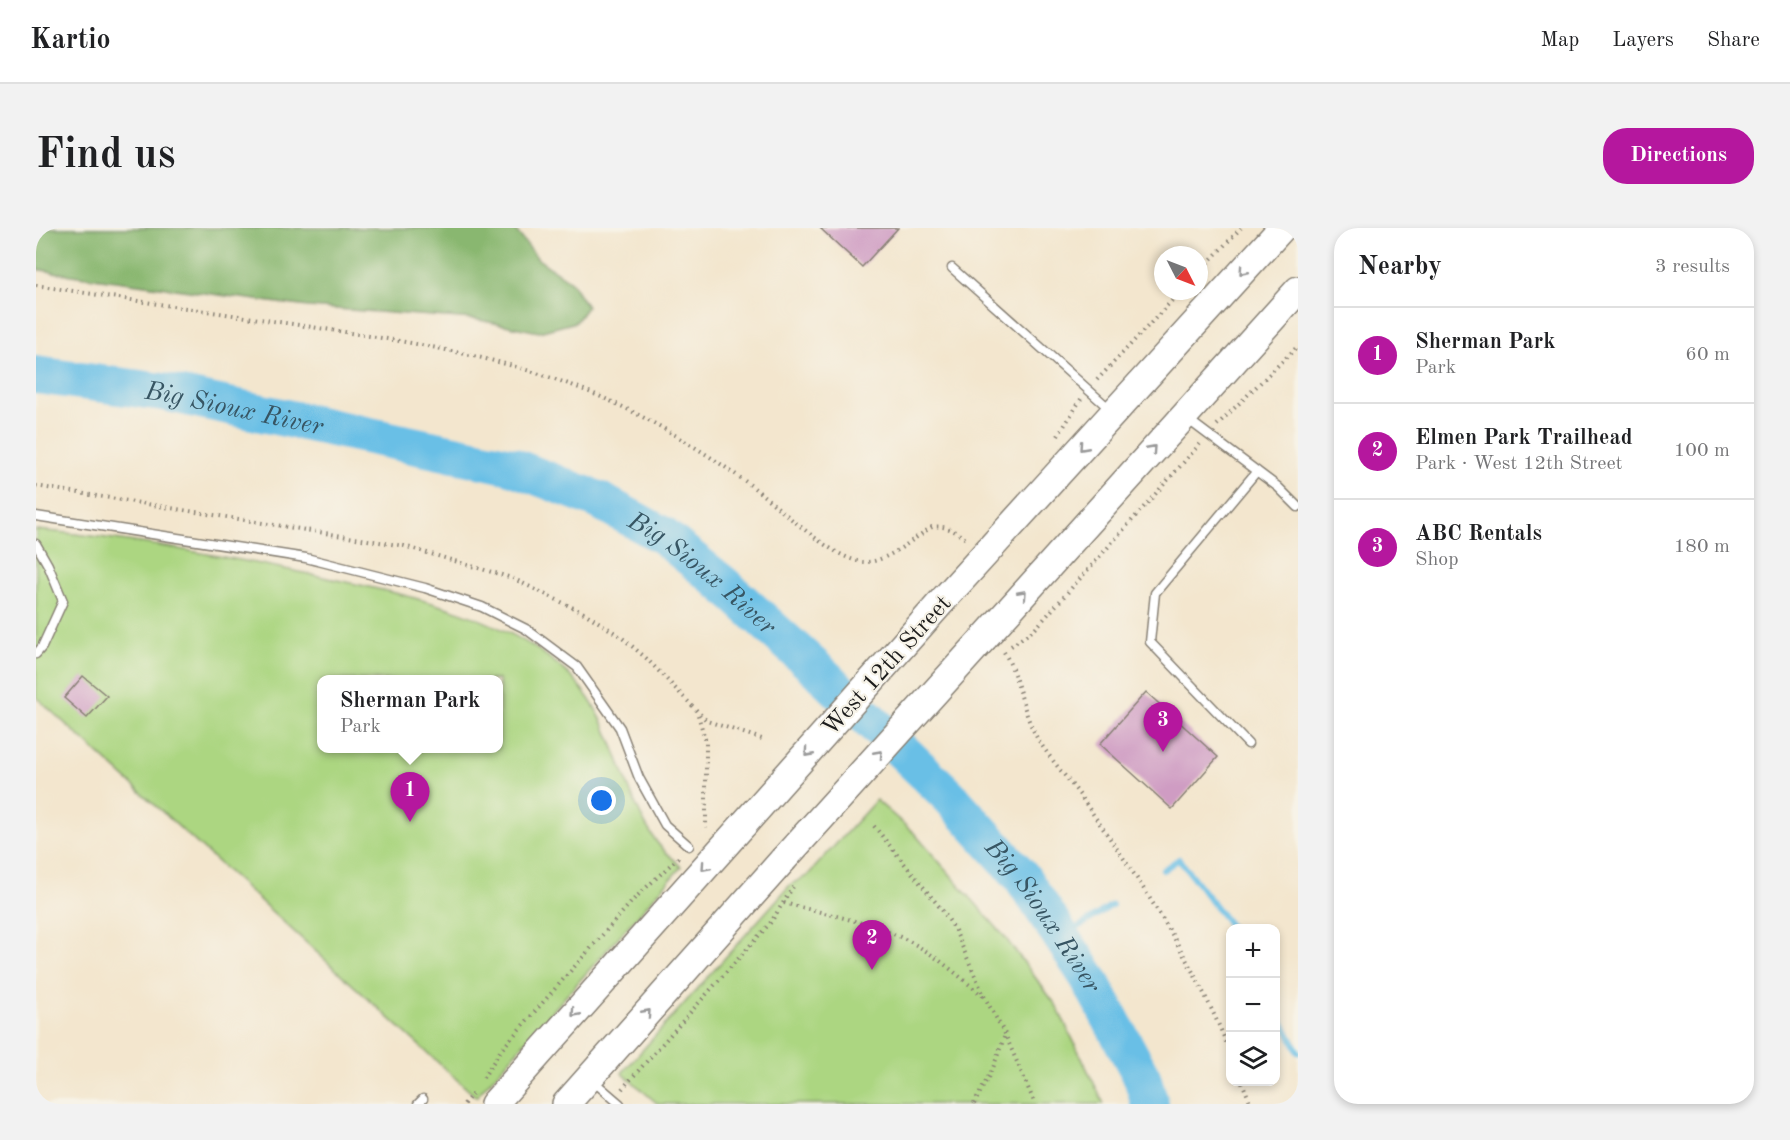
<!DOCTYPE html>
<html lang="en">
<head>
<meta charset="utf-8">
<style>
  body { margin:0; font-family:"Old Standard TT",serif; background:#f2f2f2; color:#202124 }
  .controls { position:absolute; right:18px; bottom:18px; display:grid; overflow:hidden; border-radius:12px; box-shadow:0 3px 9px #0003 }
  .controls button { width:54px; height:54px; display:grid; place-items:center; padding:0; border:0; border-bottom:2px solid #e0e0e0; background:#fff; color:#202124; font:30px sans-serif }
  .compass { position:absolute; left:1118px; top:18px; width:54px; height:54px; border-radius:50%; background:#fff; box-shadow:0 3px 9px #0003; rotate:132deg }
  .you { position:absolute; left:566px; top:573px; width:21px; height:21px; margin:-15px; border:4px solid #fff; border-radius:50%; background:#1a73e8; box-shadow:0 0 0 9px #1a73e833 }
  .badge { display:grid; place-items:center; width:39px; height:39px; border-radius:50%; background:#b5179e; color:#fff; font-size:20px; font-weight:700 }
  .pin { position:absolute; translate:-50% -50px; filter:drop-shadow(0 2px 3px #0008) }
  .pin::after { content:''; position:absolute; top:32px; width:21px; height:18px; background:inherit; clip-path:polygon(0 0,100% 0,50% 100%) }
  .popup { position:absolute; left:281px; top:447px; width:186px; height:78px; box-sizing:border-box; display:grid; place-content:center; border-radius:12px; background:#fff; filter:drop-shadow(0 2px 4px #0005); font-size:20px; white-space:nowrap; color:#757577 }
  .popup b { font-size:22px; color:#202124 }
  .popup::after { content:''; position:absolute; left:50%; top:100%; margin-left:-12px; border:12px solid transparent; border-top-color:#fff }
  .list { margin:0; padding:0; list-style:none }
  h2 { display:flex; justify-content:space-between; align-items:center; height:78px; margin:0; padding:0 24px; font-size:26px }
  h2 small { font-size:20px; font-weight:400; color:#757577 }
  .list li { display:grid; grid-template-columns:39px 1fr auto; gap:18px; align-items:center; box-sizing:border-box; height:96px; padding:0 24px; border-top:2px solid #e0e0e0 }
  .list b { display:block; font-size:22px; white-space:nowrap }
  .list p { margin:0; font-size:20px; white-space:nowrap; color:#757577 }
  .list em { font-size:20px; font-style:normal; color:#757577 }
  .icon { flex:none; width:33px; height:33px; fill:none; stroke:currentColor; stroke-width:2; stroke-linecap:round; stroke-linejoin:round }
  .map { position:relative; flex:none; width:1262px; height:876px; overflow:hidden; border-radius:24px }
  header { display:flex; align-items:center; gap:36px; box-sizing:border-box; height:84px; padding:0 30px; background:#fff; border-bottom:2px solid #e0e0e0 }
  header strong { font-size:28px }
  nav { display:flex; gap:33px; margin-inline-start:auto; font-size:21px }
  .intro { display:flex; align-items:center; justify-content:space-between; box-sizing:border-box; height:144px; padding:0 36px }
  h1 { margin:0; font-size:42px }
  .button { padding:15px 27px; border-radius:24px; background:#b5179e; color:#fff; font-size:21px; font-weight:700 }
  main { display:flex; gap:36px; padding:0 36px }
  aside { flex:1; background:#fff; border-radius:24px; box-shadow:0 3px 9px #0003 }
  .map>svg:first-child { display:block }
  .green { fill:#acd681; stroke:#64794e; stroke-width:1.5; fill-rule:evenodd }
  .forest { fill:#89b76f; stroke:#526a46; stroke-width:1.5 }
  .lines { fill:none; stroke-linecap:round; stroke-linejoin:round }
  .stream { stroke:#69bfe6; stroke-width:6 }
  .river { stroke:#69bfe6; stroke-width:38 }
  .building { fill:#cf9cc3 }
  .service-casing { stroke:#888175; stroke-width:11 }
  .primary-casing { stroke:#888175; stroke-width:30 }
  .path { stroke:#888175; stroke-width:4; stroke-dasharray:1.5 4.5; stroke-linecap:butt }
  .service { stroke:#fff; stroke-width:8 }
  .primary { stroke:#fff; stroke-width:27 }
  .primary-bridge-casing { stroke:#888175; stroke-width:30; stroke-linecap:butt }
  .primary-bridge { stroke:#fff; stroke-width:27 }
  .oneway { stroke:#999 }
  .labels { text-anchor:middle; stroke-width:4.5; stroke-linejoin:round; paint-order:stroke }
  .street-label { font-size:24px; fill:#1c1c1c; stroke:#f7f3e8 }
  .water-label { font-size:26px; font-style:italic; fill:#375563; stroke:#f7f3e8 }
</style>
</head>
<body>
<header>
<strong>Kartio</strong>
<nav><a>Map</a><a>Layers</a><a>Share</a></nav>
</header>
<div class="intro"><h1>Find us</h1><a class="button">Directions</a></div>
<main>
<div class="map">
<svg width="1262" height="876" viewBox="0 0 1262 876">
  <rect width="100%" height="100%" fill="#f7f3e8"/>
  <filter id="ink" filterUnits="userSpaceOnUse"><feTurbulence type="fractalNoise" baseFrequency=".0167" numOctaves="2"/><feDisplacementMap in="SourceGraphic" scale="12" xChannelSelector="R" yChannelSelector="G"/><feConvolveMatrix kernelMatrix="1 2 1 2 8 2 1 2 1" color-interpolation-filters="sRGB"/></filter>
  <filter id="wash" filterUnits="userSpaceOnUse"><feTurbulence type="fractalNoise" baseFrequency=".008" numOctaves="4" result="noise"/><feDisplacementMap in="SourceGraphic" scale="24" xChannelSelector="R" yChannelSelector="G"/><feGaussianBlur stdDeviation="1.35" result="paint"/><feColorMatrix in="noise" values="0 0 0 0 0 0 0 0 0 0 0 0 0 0 0 0 0 1.4 0 .05"/><feComposite in="paint" operator="in"/></filter>
  <g filter="url(#wash)">
    <rect width="100%" height="100%" fill="#f3e6ce"/>
    <path class="green" d="M0,302C92,310 183,327 273,346C360,365 474,384 538,452C581,497 585,563 620,613C626,622 637,630 645,639L440,869L0,469ZM286,452H463V520H286Z
      M840,572L878,605L968,708L1020,777L1068,876H622L586,845L755,656L771,648Z"/>
    <path class="forest" d="M0,0H478L502,31L536,55L551,79L540,94L503,104L438,91L272,79L35,47L0,41Z"/>
    <g class="lines">
      <path class="stream" d="M1127,642L1143,631L1196,700
        M1026,710L1076,677
        M1240,781L1262,824"/>
      <path class="river" id="s1" d="M0,147L127,164L475,238L562,272L626,307L687,356L786,446L913,568L985,648L1052,749L1106,849L1114,876"/>
    </g>
    <g id="blocks">
      <path class="building" d="M784,0H862L826,39Z
        M47,448L71,468L51,490L28,470Z
        M1110,464L1182,529L1136,581L1064,516Z"/>
    </g>
  </g>
  <g filter="url(#ink)">
    <use href="#blocks" fill-opacity="0" stroke="#888175" stroke-width="1.5"/>
    <g class="lines">
      <defs>
        <path id="service" d="M916,40L1076,183
          M1150,190L1242,259L1262,279
          M0,288L270,330L389,360L446,379L490,401L541,439L584,500L603,550L629,597L653,618
          M0,316L12,337L27,373L6,419L0,426
          M1212,516L1114,414L1119,365L1221,243
          M556,852L584,876
          M382,876L387,871"/>
        <path id="primary" d="M908,371L1246,0
          M948,410L1262,62
          M458,876L708,596
          M530,876L747,632"/>
      </defs>
      <use href="#service" class="service-casing"/>
      <use href="#primary" class="primary-casing"/>
      <path class="path" d="M1163,44L1205,0
        M0,57C90,72 180,84 269,98C382,115 495,132 597,184C638,205 676,229 713,256C739,275 797,333 828,334C851,335 877,310 896,299C911,297 918,303 930,311
        M1061,152L1145,63
        M1181,197L1262,118
        M1022,208L1045,171
        M0,258L368,318L476,350L550,386L584,408L610,430L671,493L726,511
        M975,418L999,401L1164,216
        M968,424C984,451 986,486 1003,513C1018,536 1037,556 1052,579C1107,657 1159,735 1194,824
        M662,487L670,514V600
        M838,598L906,682L918,700L949,770L969,806L999,876
        M748,675C790,686 834,694 873,713C901,728 924,749 948,769
        M447,850L465,822L599,670L644,628
        M1206,854L1215,876
        M586,861L735,694L757,659
        M428,876L436,866
        M938,876L957,840L969,807"/>
      <use href="#service" class="service"/>
      <use href="#primary" class="primary"/>
      <defs>
        <path id="primary-bridge" d="M708,596L908,371
          M747,632L948,410"/>
      </defs>
      <use href="#primary-bridge" class="primary-bridge-casing"/>
      <use href="#primary-bridge" class="primary-bridge"/>
    </g>
    <defs><path id="oneway-chevron" d="M-2-3.5L2.5 0L-2 3.5" fill="none" stroke-width="1.6" stroke-linecap="round" stroke-linejoin="round" transform="scale(1.5)"/></defs>
    <g class="oneway">
      <use href="#oneway-chevron" transform="translate(1207 43) rotate(132)"/>
      <use href="#oneway-chevron" transform="translate(1047 219) rotate(132)"/>
      <use href="#oneway-chevron" transform="translate(1116 221) rotate(-48)"/>
      <use href="#oneway-chevron" transform="translate(987 366) rotate(-48)"/>
      <use href="#oneway-chevron" transform="translate(772 525) rotate(132)"/>
      <use href="#oneway-chevron" transform="translate(843 526) rotate(-48)"/>
      <use href="#oneway-chevron" transform="translate(669 639) rotate(132)"/>
      <use href="#oneway-chevron" transform="translate(539 785) rotate(132)"/>
      <use href="#oneway-chevron" transform="translate(611 785) rotate(-48)"/>
    </g>
  </g>
  <g class="labels">
    <g class="street-label">
      <text transform="translate(850 437) rotate(-48)" y="8">West 12th Street</text>
    </g>
    <g class="water-label">
      <text dy="9" stroke="none"><textPath href="#s1" startOffset="201">Big Sioux River</textPath></text>
      <text dy="9" stroke="none"><textPath href="#s1" startOffset="705">Big Sioux River</textPath></text>
      <text dy="9" stroke="none"><textPath href="#s1" startOffset="1191">Big Sioux River</textPath></text>
    </g>
  </g>
</svg>
<div class="controls">
<button>+</button>
<button>−</button>
<button><svg class="icon" aria-label="layers" viewBox="0 0 24 24"><path d="M12 4l9 5-9 5-9-5zM3 14l9 5 9-5"/></svg></button>
</div>
<svg class="compass" viewBox="-18 -18 36 36"><path d="M0-13l5 13h-10z" fill="#e53935"/><path d="M0 13l5-13h-10z" fill="#757577"/></svg>
<div class="you"></div>
<div class="pin badge" style="left:374px;top:594px">1</div>
<div class="popup"><b>Sherman Park</b>Park</div>
<div class="pin badge" style="left:836px;top:742px">2</div>
<div class="pin badge" style="left:1127px;top:524px">3</div>
</div>
<aside>
<h2>Nearby<small>3 results</small></h2>
<ul class="list">
<li><span class="badge">1</span><div><b>Sherman Park</b><p>Park</p></div><em>60 m</em></li>
<li><span class="badge">2</span><div><b>Elmen Park Trailhead</b><p>Park · West 12th Street</p></div><em>100 m</em></li>
<li><span class="badge">3</span><div><b>ABC Rentals</b><p>Shop</p></div><em>180 m</em></li>
</ul>
</aside>
</main>
</body>
</html>
